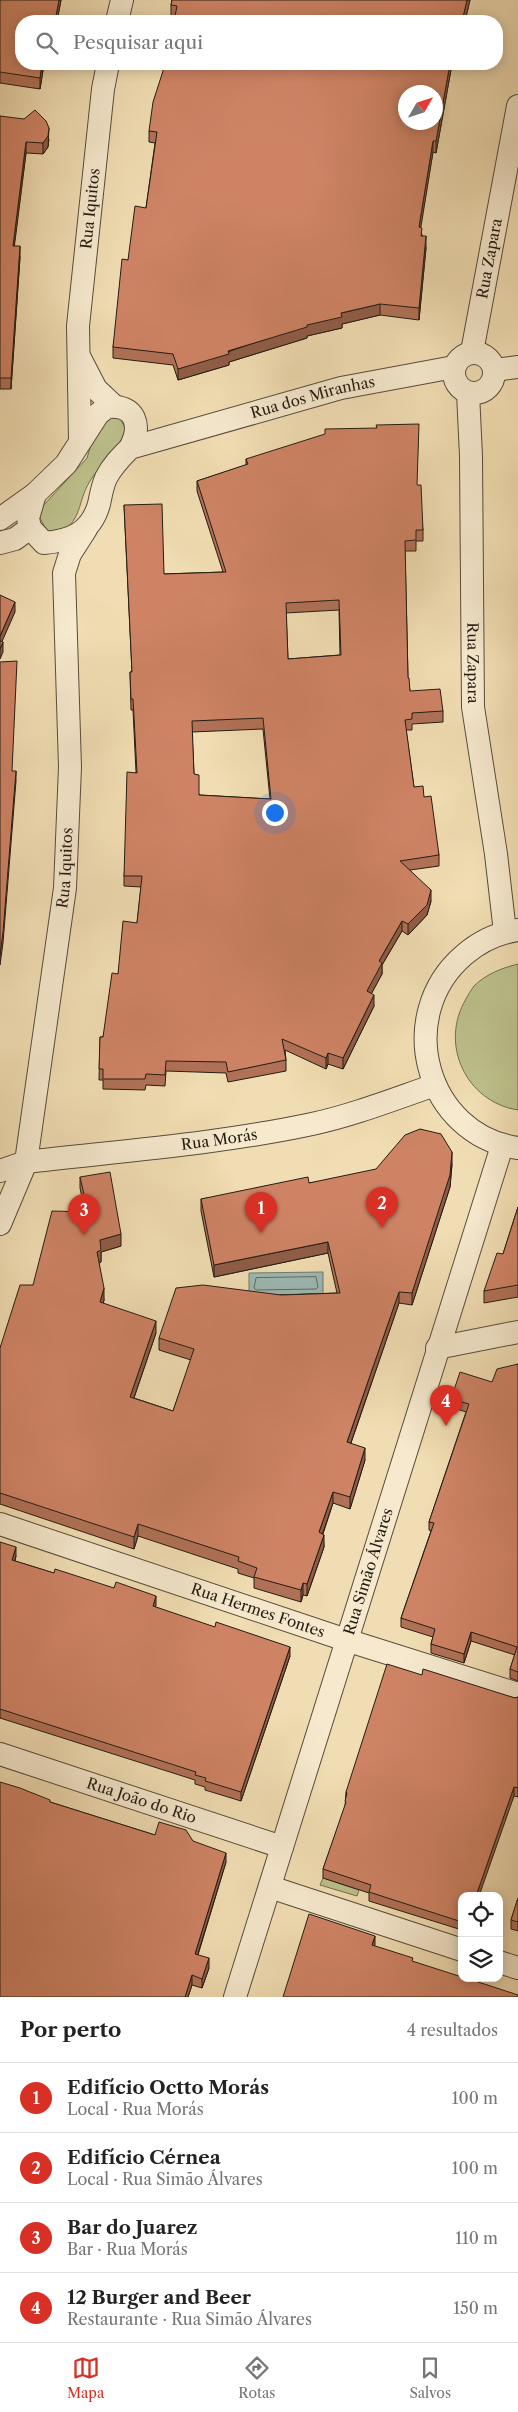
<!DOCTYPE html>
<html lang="pt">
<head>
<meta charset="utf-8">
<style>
  body { margin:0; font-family:"Libre Caslon Text",serif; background:#f6f6f6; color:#222 }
  .controls { position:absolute; right:15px; bottom:15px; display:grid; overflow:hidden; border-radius:10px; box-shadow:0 2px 12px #0003 }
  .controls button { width:45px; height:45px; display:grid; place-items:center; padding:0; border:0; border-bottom:1px solid #e0e0e0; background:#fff; color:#222; font:25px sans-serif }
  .compass { position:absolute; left:398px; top:85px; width:45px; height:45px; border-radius:50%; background:#fff; box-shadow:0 2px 12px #0003; rotate:51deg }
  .you { position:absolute; left:274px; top:812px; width:18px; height:18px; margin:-12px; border:4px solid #fff; border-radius:50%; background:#1a73e8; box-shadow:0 0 0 8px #1a73e833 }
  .badge { display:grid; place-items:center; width:32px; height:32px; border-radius:50%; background:#d93025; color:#fff; font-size:16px; font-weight:700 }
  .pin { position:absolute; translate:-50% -41px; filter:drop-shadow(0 1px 2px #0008) }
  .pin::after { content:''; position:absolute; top:26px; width:18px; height:15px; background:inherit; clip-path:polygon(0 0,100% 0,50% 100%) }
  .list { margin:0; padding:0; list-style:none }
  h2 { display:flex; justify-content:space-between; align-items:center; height:65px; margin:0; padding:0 20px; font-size:21px }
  h2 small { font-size:16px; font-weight:400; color:#767676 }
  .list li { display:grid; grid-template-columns:32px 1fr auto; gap:15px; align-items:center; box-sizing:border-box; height:70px; padding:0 20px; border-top:1px solid #e0e0e0 }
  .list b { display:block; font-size:19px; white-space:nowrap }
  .list p { margin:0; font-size:16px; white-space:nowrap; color:#767676 }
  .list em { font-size:16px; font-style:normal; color:#767676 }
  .icon { flex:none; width:28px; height:28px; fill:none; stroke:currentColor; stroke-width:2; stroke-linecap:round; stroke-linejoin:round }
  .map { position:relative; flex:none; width:518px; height:1997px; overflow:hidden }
  .search { position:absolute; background:#fff; box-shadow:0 2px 12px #0003; left:15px; right:15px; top:15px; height:55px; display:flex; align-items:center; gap:12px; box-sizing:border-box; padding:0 18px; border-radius:20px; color:#767676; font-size:19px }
  .sheet { height:345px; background:#fff }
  nav { display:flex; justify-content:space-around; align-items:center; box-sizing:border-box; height:70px; border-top:1px solid #e0e0e0; background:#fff; font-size:14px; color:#767676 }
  nav a { display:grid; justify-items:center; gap:2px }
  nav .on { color:#d93025 }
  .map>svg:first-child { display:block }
  .green { fill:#bcc08b; stroke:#706e4f }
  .water { fill:#9dbab5; stroke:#6d7b74 }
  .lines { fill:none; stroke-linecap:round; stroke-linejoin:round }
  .shore { stroke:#606b64; stroke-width:1 }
  .minor-casing { stroke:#574c3b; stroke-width:24 }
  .minor { stroke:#f6e9ce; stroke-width:22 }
  .wall { fill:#b17157; stroke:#241c13; fill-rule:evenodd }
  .shaded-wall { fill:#905c47; stroke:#241c13 }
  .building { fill:#ce8365; stroke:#241c13; fill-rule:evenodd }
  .labels { text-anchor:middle; stroke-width:4; stroke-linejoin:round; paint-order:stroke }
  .street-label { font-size:15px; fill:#241c13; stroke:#f6e9ce }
</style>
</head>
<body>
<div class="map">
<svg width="518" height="1997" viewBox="0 0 518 1997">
  <rect width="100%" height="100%" fill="#f1ddb3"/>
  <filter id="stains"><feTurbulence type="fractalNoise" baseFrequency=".004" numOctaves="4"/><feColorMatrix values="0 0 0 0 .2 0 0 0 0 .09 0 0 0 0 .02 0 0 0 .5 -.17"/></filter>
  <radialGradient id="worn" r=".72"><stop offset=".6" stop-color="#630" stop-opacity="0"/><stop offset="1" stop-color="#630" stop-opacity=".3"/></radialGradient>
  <path class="green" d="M110,414L120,417L126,431C117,451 101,463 90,481C76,504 84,519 57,535L46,530L40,518L42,507L87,458L92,441Z
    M518,964V1110C466,1102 439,1044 466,999C468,995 471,990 474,986C486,974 502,968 518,964Z
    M323,1878L359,1890L357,1896L320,1885Z"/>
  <path class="water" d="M323,1272V1294L249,1295V1273Z"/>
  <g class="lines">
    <path class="shore" d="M316,1277L318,1287L316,1289L256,1290L254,1288L256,1278Z"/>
    <defs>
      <g id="minor">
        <path d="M117,21L122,0"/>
        <path id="s1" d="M472,352L518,106"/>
        <circle cx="474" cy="373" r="20"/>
        <path d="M80,358L96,389L114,406"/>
        <path d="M494,370L518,367"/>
        <path id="s2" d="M468,393L471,456L473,707L496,854L505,932"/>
        <path id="s3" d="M80,440L78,326L103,89L108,64"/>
        <path id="s4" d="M130,448C142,426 136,404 107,407L98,414L66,464L35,494L28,518L30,528L44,543C70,541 91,533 99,504C101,495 102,487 106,478C112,466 121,457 130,448L341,388L454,367"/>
        <path d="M0,519L35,494"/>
        <path d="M0,543L15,539L30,528"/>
        <path d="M518,930C497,933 479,942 464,955C393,1016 426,1135 518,1148"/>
        <path id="s5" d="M0,1171L26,1162C121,1151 218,1144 312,1124C354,1115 394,1099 435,1085"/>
        <path id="s6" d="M0,1224L26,1162L65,888L70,767L64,573L70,554L86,529"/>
        <path d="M437,1348L518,1332"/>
        <path id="s7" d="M0,1524L346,1640L518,1694"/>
        <path id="s8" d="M0,1754L282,1847"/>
        <path d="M270,1887L462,1950"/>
        <path d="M499,1962L518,1968"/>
        <path id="s9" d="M235,1997L502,1146"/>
      </g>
    </defs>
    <use href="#minor" class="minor-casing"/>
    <use href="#minor" class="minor"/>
  </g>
  <path class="wall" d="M0,0H61L57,21H21L44,64L40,89L0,83Z
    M172,0H470L465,21H174V17L171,16V5Z
    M452,64L436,153L433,152L420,228L426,248L419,320L380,315L342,324V328L307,336V338L229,362V365L178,380L173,365L113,358V347L128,260L146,208L155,143L149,142V131Z
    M0,116L49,139L48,147L43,154L26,153L14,246L20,257L11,389H0Z
    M246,459L417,485L423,530V541H416V551H405L408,678L410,691L443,711V722L412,724V730H406L414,787L424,797L439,855V866L410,870L431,901L427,915L408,935L402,931L382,965V974L371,994L374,1006L343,1069L328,1064L326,1069L285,1050L286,1060V1071L228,1082L226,1073L166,1071L165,1086L146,1085L145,1090L103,1089V1080H99L100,1037H103L118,974L137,923L141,887L124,886V876L136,772L133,710H131L130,672H132L124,505L164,574L223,572L197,491V481L246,465ZM339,610L340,655L288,659L286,613ZM263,729L270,799L199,795L194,774L192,732Z
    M452,1164L450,1187L412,1305L399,1303L351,1443L365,1460L350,1509L333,1503L323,1534L324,1547L307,1596L303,1595L301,1602L254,1588V1578L238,1573V1569L138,1536L134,1549L0,1504V1348L33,1285L85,1212L80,1188V1177L121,1246L101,1252V1262L99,1263L104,1300L103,1304L156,1333L134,1398L173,1411L191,1360L159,1350V1338L281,1295L337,1293L328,1253L214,1277L201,1211V1199L309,1183Z
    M518,1207V1297L484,1303V1291L503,1254Z
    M518,1364V1681L510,1678V1669L515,1655L471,1641L464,1663L431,1653V1644L433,1637L401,1627V1618L431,1531L429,1530V1522L466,1412L451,1407V1399L492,1382Z
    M0,1542L16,1556L15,1561L156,1605L155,1607L290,1656L241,1801L205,1790V1787L195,1784V1780L0,1718Z
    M422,1675L515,1698L518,1697V1797L514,1796L462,1896V1930L369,1901V1893L323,1878V1869L345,1807L346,1792Z
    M50,1802L155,1835L193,1841L226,1862L198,1955L209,1968L202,1988L192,1985L188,1997H0Z
    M518,1898V1931L511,1929V1920Z"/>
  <path class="shaded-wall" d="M59,0H61L57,21H55Z
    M467,0H470L465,21H463V17Z
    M42,64H44L40,89V78Z
    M450,64H452L436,153V141Z
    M49,128L48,147L43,154V143Z
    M433,141V152L419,239V227Z
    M26,142V153L13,257V246Z
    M426,236V248L419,320V308Z
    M20,246V257L11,389V378Z
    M380,304V315L342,324V328L307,336V338L229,362V365L178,380V369L341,313Z
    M15,602V612L0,646V636Z
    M3,642V652L0,659V649Z
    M16,771V781L3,943L0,965V955Z
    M431,890V901L427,915L408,935V924Z
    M402,921V931L382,965V974L367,1002V991L379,961Z
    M374,995V1006L343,1069V1058Z
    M328,1053V1064L326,1069V1058Z
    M452,1152V1164L450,1187L412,1305V1293Z
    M121,1234V1246L101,1252V1262L97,1264V1252L100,1240Z
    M328,1242V1253L214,1277V1265Z
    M104,1288V1300L100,1314V1302Z
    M399,1292V1303L347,1454V1442Z
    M156,1321V1333L130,1409V1397Z
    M365,1448V1460L350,1509V1497Z
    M333,1492V1503L319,1544V1532Z
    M138,1524V1536L134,1549V1537Z
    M324,1535V1547L307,1596V1584Z
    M16,1547V1556L12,1569V1560Z
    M303,1583V1595L301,1602V1590Z
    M156,1596V1605L153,1615V1606Z
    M471,1632V1641L464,1663V1654Z
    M290,1647V1656L241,1801V1792Z
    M514,1787V1796L479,1896H476Z
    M226,1853V1862L195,1963V1954Z
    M375,1936V1945L372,1954V1945Z
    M209,1958V1968L202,1988V1979Z
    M192,1975V1985L188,1997H185Z"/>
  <path class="building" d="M0,0H59L55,21L49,20V21H21V64H42L40,78L0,72Z
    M172,0H467L463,17L459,16L458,21H174L177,6L171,5Z
    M164,64H450L436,141H433L419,227L422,228L421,236H426L419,308L380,304L341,313L342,317L307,325V327L228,351L229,354L178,369L173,354L113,347L122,259L128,260L135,206L146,208L157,132L149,131L153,102L163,71ZM406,92H436V122H406Z
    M35,110L46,121L49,128L48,136L43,143L26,142L13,246H20L11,378H0V116L24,119Z
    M419,424L417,485H421L423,530H416V540L405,541L408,678H409L410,691L440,689L443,711L412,713V719L405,720L414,787L423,786L424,797L431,796L439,855L400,861L431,890L427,905L408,924L402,921L379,961L382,963L367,991L374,995L343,1058L328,1053L326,1058L282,1039L286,1060L228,1072L226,1062L166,1061L165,1075L146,1074L145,1079H103V1069H99L100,1037H103L112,973L118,974L123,921L137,923L142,876H124L127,772L137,773L133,699H131L130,672H132L124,505L162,504L164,574L226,572L197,481L248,464L246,459L325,434V429L377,428L376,425ZM339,600L341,655L288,659L286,603ZM263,718L271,799L199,795V775L194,774L192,721Z
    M0,595L15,602L0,636Z
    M0,641L3,642L0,649Z
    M17,661L12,771H16L3,932L0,955V662Z
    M420,1129L441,1134L452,1152L450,1175L412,1293L399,1292L347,1442L365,1448L350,1497L333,1492L319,1532L324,1535L307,1584L303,1583L301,1590L254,1577L257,1568L238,1561L239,1557L138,1524L134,1537L0,1493V1348L20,1285H33L52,1211L88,1212L80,1177L110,1172L121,1234L100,1240L101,1250L97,1252L104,1288L100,1302L156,1321L130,1397L173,1411L194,1349L159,1338L176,1288L203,1285L281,1295L340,1293L328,1242L214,1265L201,1199L308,1177L309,1183L376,1169L405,1135Z
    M518,1207V1285L484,1291L497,1253L503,1254Z
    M518,1364V1672L510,1669L517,1647L471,1632L464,1654L431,1644L435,1629L401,1618L434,1523L429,1522L469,1404L451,1399L460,1372L492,1382L497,1369Z
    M0,1542L16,1547L12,1560L54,1573L55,1569L114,1588L116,1582L156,1596L153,1606L215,1627L216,1622L290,1647L241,1792L205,1781L206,1778L195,1775L196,1772L0,1709Z
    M387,1664L422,1675L423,1669L515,1698L518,1697V1788L514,1787L476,1896H462V1922L369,1892L371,1885L323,1869L346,1802L345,1801L347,1793L346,1792Z
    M0,1782L20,1788L50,1800V1802L155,1835L159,1822L186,1830L193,1841L226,1853L195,1954L209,1958L202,1979L192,1975L185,1997H0Z
    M518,1898V1922L511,1920Z
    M309,1914L375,1936L372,1945L413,1958L412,1961L462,1977V1978H466L518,1995V1997H283Z"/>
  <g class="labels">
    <g class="street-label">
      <text dy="5" stroke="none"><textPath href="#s3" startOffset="232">Rua Iquitos</textPath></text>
      <text dy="5" stroke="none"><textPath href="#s1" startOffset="95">Rua Zapara</textPath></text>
      <text dy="5" stroke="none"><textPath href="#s4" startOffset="560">Rua dos Miranhas</textPath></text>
      <text dy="5" stroke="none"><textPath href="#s2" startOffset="270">Rua Zapara</textPath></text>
      <text dy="5" stroke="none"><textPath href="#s6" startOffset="364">Rua Iquitos</textPath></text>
      <text dy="5" stroke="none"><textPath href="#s5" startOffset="222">Rua Morás</textPath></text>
      <text dy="5" stroke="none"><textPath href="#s9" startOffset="446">Rua Simão Álvares</textPath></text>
      <text dy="5" stroke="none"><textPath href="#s7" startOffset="272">Rua Hermes Fontes</textPath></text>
      <text dy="5" stroke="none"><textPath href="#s8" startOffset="149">Rua João do Rio</textPath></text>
    </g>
  </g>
  <rect width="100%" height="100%" filter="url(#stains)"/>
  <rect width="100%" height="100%" fill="url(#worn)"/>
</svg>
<div class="controls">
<button><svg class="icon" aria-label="locate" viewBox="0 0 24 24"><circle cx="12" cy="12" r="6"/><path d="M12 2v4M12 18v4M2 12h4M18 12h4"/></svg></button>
<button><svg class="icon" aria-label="layers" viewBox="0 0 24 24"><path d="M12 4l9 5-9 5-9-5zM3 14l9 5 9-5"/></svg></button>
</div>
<svg class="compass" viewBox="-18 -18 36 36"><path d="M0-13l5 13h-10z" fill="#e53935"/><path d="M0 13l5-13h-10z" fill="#767676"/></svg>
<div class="you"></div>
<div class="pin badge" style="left:261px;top:1233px">1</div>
<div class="pin badge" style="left:382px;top:1228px">2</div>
<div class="pin badge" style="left:84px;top:1235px">3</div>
<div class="pin badge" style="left:446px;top:1426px">4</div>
<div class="search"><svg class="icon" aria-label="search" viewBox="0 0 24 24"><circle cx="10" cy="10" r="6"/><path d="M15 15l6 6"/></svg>Pesquisar aqui</div>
</div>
<section class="sheet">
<h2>Por perto<small>4 resultados</small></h2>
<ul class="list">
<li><span class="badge">1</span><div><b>Edifício Octto Morás</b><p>Local · Rua Morás</p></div><em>100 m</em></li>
<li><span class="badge">2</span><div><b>Edifício Cérnea</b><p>Local · Rua Simão Álvares</p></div><em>100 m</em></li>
<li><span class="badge">3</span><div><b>Bar do Juarez</b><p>Bar · Rua Morás</p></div><em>110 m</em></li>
<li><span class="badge">4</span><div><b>12 Burger and Beer</b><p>Restaurante · Rua Simão Álvares</p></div><em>150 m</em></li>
</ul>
</section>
<nav>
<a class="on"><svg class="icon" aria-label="map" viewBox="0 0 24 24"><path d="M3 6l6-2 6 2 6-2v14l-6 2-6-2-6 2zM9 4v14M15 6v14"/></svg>Mapa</a>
<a><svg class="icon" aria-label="directions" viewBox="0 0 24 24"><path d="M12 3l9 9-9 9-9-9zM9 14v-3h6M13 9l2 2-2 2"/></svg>Rotas</a>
<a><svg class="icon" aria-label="saved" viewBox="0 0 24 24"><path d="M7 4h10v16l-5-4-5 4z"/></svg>Salvos</a>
</nav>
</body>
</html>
